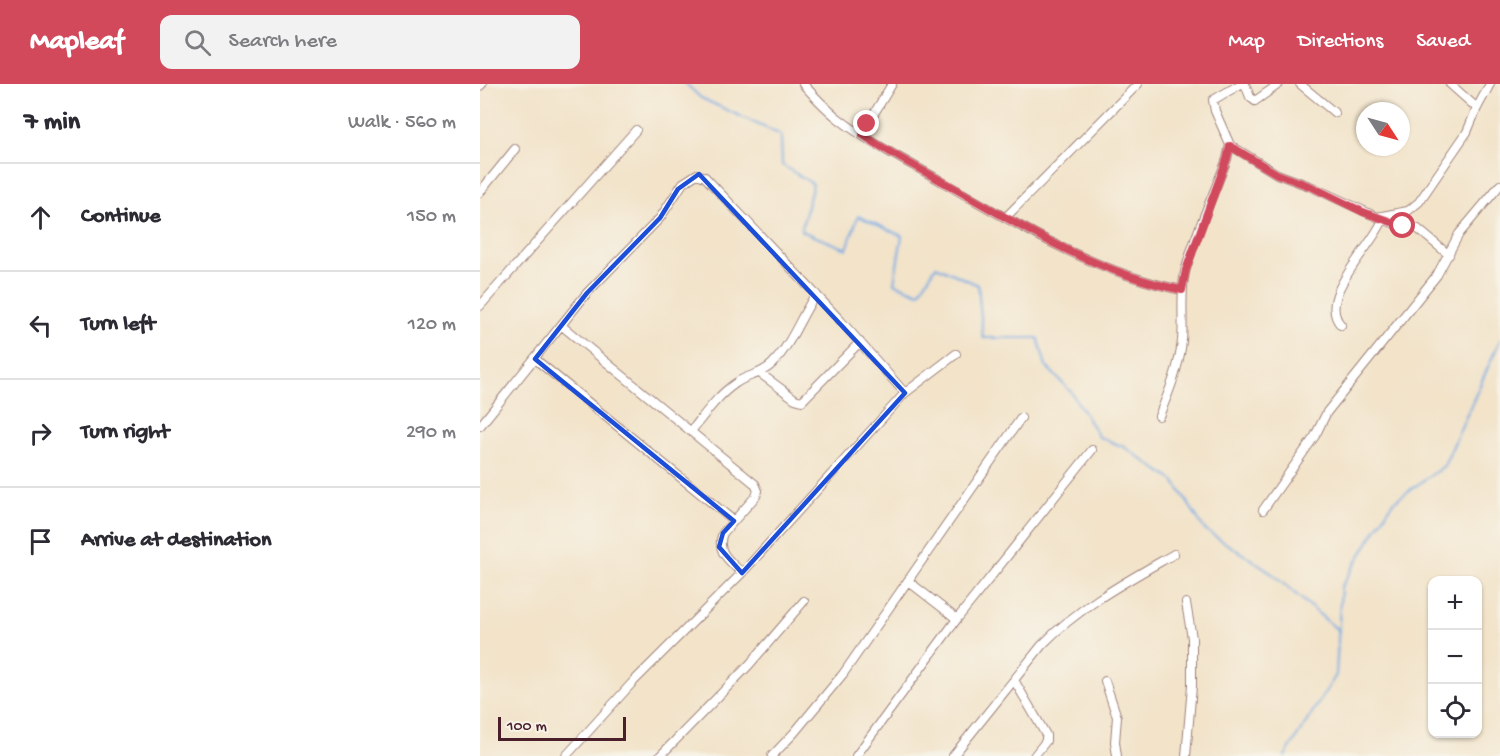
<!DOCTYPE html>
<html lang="en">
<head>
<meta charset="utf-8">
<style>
  body { margin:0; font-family:"Gochi Hand",sans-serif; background:#f2f2f3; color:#2b2b33 }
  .controls { position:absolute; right:18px; bottom:18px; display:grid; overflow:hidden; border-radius:12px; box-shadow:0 2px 4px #0004 }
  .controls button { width:54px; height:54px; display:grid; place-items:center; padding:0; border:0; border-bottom:2px solid #e1e1e2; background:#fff; color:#2b2b33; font:30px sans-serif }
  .compass { position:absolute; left:876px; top:18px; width:54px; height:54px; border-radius:50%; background:#fff; box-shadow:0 2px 4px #0004; rotate:126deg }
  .scale { position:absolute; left:18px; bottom:15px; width:128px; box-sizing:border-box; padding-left:6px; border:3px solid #4a1f2b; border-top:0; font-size:16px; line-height:21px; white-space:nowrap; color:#4a1f2b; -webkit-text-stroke:4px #f7f3e8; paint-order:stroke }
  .stop { position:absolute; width:18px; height:18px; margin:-14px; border:4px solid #d1495b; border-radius:50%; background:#fff }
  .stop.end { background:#d1495b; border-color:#fff; box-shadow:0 2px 6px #0008 }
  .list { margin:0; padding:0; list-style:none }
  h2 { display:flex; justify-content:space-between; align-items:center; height:78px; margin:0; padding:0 24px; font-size:26px }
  h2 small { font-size:20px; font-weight:400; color:#7c7c81 }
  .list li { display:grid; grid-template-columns:39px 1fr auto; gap:18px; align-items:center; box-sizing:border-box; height:108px; padding:0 24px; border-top:2px solid #e1e1e2 }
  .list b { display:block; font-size:22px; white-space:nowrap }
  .list em { font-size:20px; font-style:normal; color:#7c7c81 }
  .icon { flex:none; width:33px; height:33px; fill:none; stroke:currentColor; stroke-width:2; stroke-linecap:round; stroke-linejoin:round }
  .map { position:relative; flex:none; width:1020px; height:672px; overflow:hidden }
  header { display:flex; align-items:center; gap:36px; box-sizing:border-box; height:84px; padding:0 30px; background:#d1495b; color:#fff }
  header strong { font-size:28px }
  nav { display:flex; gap:33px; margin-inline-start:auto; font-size:21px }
  .search { width:420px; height:54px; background:#f2f2f3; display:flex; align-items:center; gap:15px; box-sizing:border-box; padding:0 21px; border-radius:12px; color:#7c7c81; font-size:22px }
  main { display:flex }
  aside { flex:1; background:#fff }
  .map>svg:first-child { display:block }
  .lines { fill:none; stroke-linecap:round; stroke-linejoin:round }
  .stream { stroke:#75a9e2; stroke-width:2 }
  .street-casing { stroke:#9e817a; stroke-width:10 }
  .street { stroke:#fff; stroke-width:8 }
  .route { stroke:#d1495b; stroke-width:8 }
  .marked { fill:none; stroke:#1d4ed8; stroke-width:4.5; stroke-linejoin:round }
</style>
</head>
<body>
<header>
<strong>Mapleaf</strong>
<div class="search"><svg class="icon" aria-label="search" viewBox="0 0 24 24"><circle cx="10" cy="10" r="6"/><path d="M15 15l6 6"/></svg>Search here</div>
<nav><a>Map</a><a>Directions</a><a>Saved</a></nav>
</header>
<main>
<aside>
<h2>7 min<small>Walk · 560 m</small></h2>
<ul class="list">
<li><svg class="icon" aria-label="ahead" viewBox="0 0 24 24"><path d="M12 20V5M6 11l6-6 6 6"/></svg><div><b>Continue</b></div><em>150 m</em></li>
<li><svg class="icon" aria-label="left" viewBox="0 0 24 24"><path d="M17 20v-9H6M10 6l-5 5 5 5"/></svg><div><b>Turn left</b></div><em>120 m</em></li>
<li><svg class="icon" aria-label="right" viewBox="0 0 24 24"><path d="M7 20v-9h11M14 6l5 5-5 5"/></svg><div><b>Turn right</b></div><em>290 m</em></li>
<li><svg class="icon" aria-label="arrive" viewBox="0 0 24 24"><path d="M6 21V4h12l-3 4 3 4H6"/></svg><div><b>Arrive at destination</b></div></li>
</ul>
</aside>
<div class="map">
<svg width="1020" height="672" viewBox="0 0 1020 672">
  <rect width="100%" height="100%" fill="#f7f3e8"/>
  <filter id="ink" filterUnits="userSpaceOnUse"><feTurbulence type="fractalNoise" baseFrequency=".0167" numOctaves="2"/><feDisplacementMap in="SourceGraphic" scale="12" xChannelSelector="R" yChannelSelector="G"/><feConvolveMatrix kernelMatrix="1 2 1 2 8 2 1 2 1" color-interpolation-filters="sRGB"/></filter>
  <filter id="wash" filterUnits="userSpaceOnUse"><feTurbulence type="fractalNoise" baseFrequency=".008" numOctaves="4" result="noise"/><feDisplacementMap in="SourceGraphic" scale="24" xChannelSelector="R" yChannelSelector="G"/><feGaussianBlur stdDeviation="1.35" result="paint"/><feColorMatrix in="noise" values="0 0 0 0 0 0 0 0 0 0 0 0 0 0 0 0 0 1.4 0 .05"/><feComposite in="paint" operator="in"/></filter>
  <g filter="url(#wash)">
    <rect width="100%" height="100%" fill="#f2e3c9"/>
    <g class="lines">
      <path class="stream" d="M206,0L221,14L301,51L302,81L333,100L321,147L367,165L378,132L422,152L414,199L439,209L456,182L498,201L503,254H558L566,282L591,308L619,353L644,363L694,397L725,446L785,484L859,547
        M805,672L856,591L861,503L913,418L964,382L1020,256"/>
    </g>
  </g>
  <g filter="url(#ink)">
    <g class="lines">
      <defs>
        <path id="street" d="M323,0C334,12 346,25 359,35C390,59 426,77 461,97C534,139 617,190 702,206
          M761,0L733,16L735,27L750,61L797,90L832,103L897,133L928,127L939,118L987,48L997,24L1010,0
          M765,0L770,13L775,17L799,0
          M820,0L855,29
          M970,0L997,24
          M0,2L2,0
          M383,51L384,46L412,0
          M0,108L35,65
          M898,133L915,140L938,145L969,171
          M525,134L658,0
          M0,222L156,46
          M861,241C835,213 894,162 903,135
          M82,242L275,400L278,407L276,412L243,449C235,468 250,477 262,489
          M55,275L254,437
          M281,290L315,315L322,317L380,258
          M679,332C689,308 699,284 702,257C704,234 700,211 705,188C715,149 733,112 747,75L750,61
          M0,342L107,209L180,134L203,99L217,90L225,93L360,236L425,309
          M212,346C225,330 238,311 256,299C268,290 280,292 292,280C312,260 320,233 336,210
          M783,426L835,352L847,328L957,191L979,150L1020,101
          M428,497L477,535
          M706,519L712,554V602L706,672
          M534,596L566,651V657L554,672
          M625,597L637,633L635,658L637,672
          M86,672L152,599L262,489L425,309L476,270
          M180,672L269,581L324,517
          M292,672L314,649L363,590L541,334
          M376,672L477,535L612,366
          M473,672L562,561C600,522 647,497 694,470"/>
      </defs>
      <use href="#street" class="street-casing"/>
      <use href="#street" class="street"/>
    </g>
  </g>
  <g class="lines" filter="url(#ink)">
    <path class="route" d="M387,40L383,51C412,71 444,87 474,104C543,144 622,191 702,206L706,186L747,75L750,62L797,90L832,103L883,128L923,142"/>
  </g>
  <path class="marked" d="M219,90L425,309L262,489L239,463L243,449L254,437L55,275L107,209L180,134L198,105Z"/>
</svg>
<div class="controls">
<button>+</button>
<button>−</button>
<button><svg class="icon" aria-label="locate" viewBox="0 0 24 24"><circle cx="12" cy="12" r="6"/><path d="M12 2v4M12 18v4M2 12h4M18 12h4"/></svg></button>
</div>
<svg class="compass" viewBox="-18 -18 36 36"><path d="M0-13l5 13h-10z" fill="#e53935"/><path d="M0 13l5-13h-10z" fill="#7c7c81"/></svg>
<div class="scale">100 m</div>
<div class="stop" style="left:923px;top:142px"></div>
<div class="stop end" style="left:387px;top:40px"></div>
</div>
</main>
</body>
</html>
